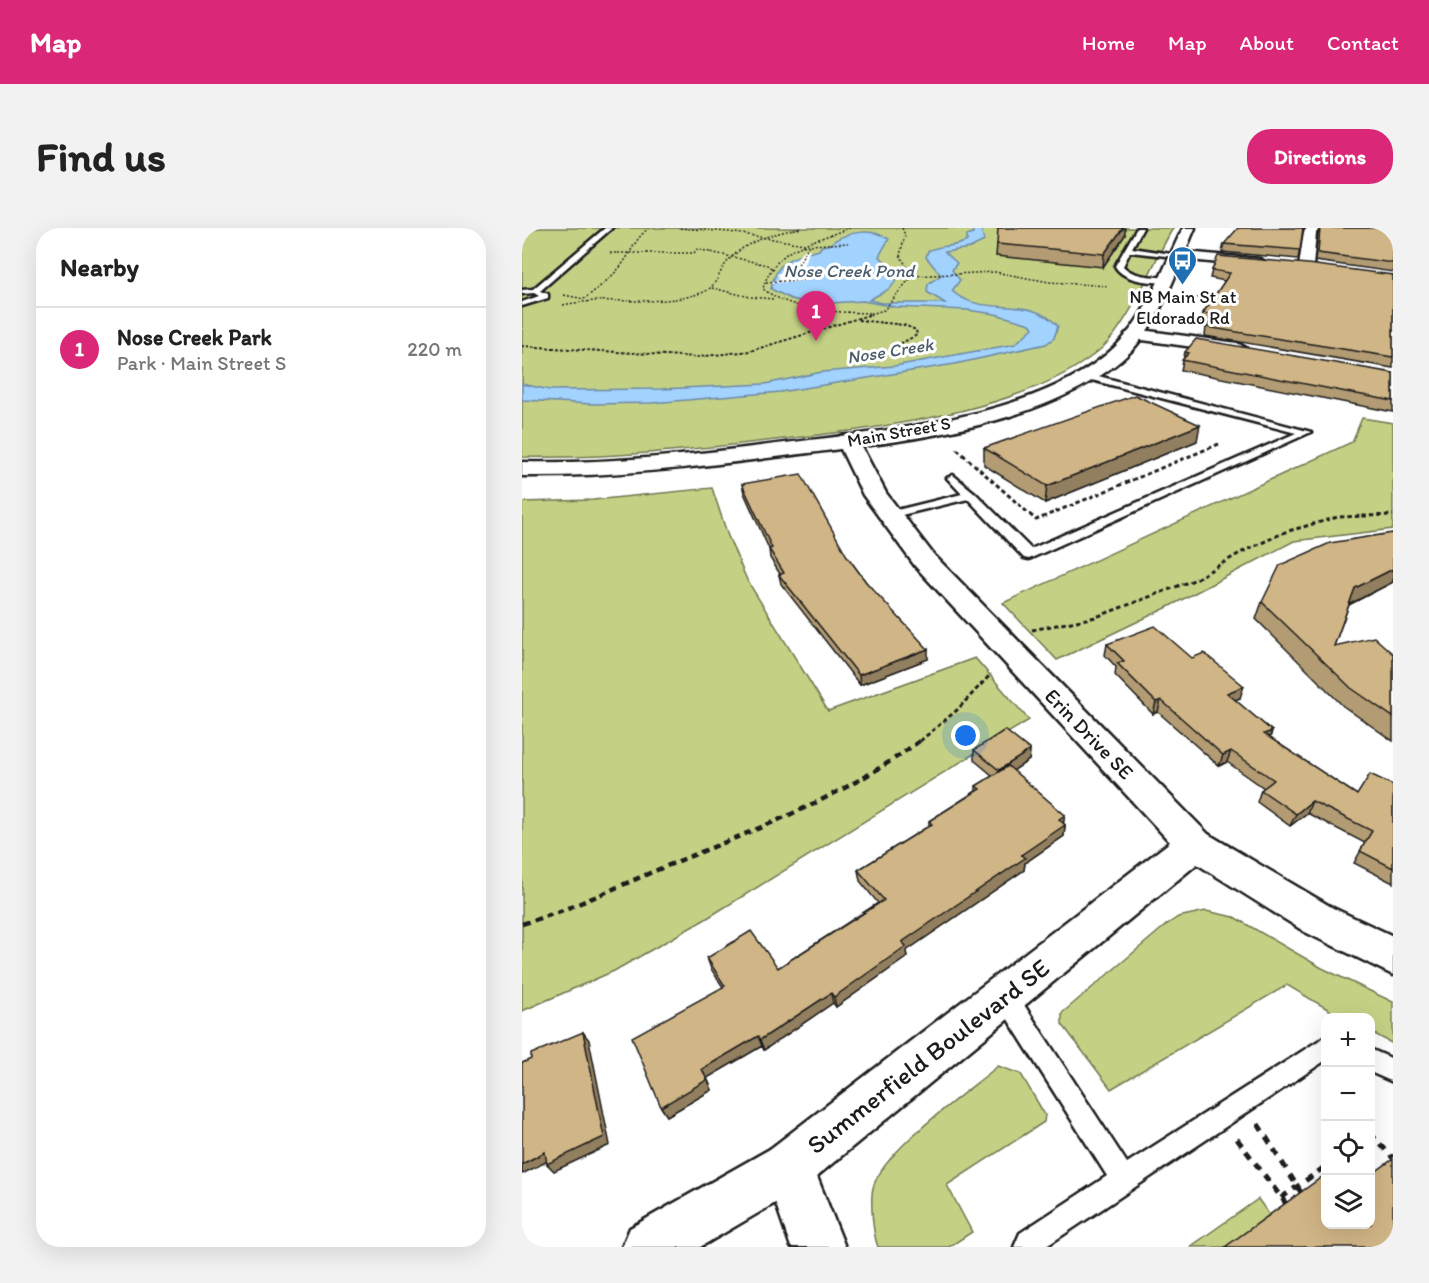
<!DOCTYPE html>
<html lang="en">
<head>
<meta charset="utf-8">
<style>
  body { margin:0; font-family:Itim,sans-serif; background:#f2f2f2; color:#222 }
  .controls { position:absolute; right:18px; bottom:18px; display:grid; overflow:hidden; border-radius:12px; box-shadow:0 6px 24px #0002 }
  .controls button { width:54px; height:54px; display:grid; place-items:center; padding:0; border:0; border-bottom:2px solid #e0e0e0; background:#fff; color:#222; font:30px sans-serif }
  .you { position:absolute; left:444px; top:508px; width:21px; height:21px; margin:-15px; border:4px solid #fff; border-radius:50%; background:#1a73e8; box-shadow:0 0 0 9px #1a73e833 }
  .badge { display:grid; place-items:center; width:39px; height:39px; border-radius:50%; background:#db2777; color:#fff; font-size:20px; font-weight:700 }
  .pin { position:absolute; translate:-50% -50px; filter:drop-shadow(0 2px 3px #0008) }
  .pin::after { content:''; position:absolute; top:32px; width:21px; height:18px; background:inherit; clip-path:polygon(0 0,100% 0,50% 100%) }
  .list { margin:0; padding:0; list-style:none }
  h2 { display:flex; justify-content:space-between; align-items:center; height:78px; margin:0; padding:0 24px; font-size:26px }
  h2 small { font-size:20px; font-weight:400; color:#767676 }
  .list li { display:grid; grid-template-columns:39px 1fr auto; gap:18px; align-items:center; box-sizing:border-box; height:84px; padding:0 24px; border-top:2px solid #e0e0e0 }
  .list b { display:block; font-size:22px; white-space:nowrap }
  .list p { margin:0; font-size:20px; white-space:nowrap; color:#767676 }
  .list em { font-size:20px; font-style:normal; color:#767676 }
  .icon { flex:none; width:33px; height:33px; fill:none; stroke:currentColor; stroke-width:2; stroke-linecap:round; stroke-linejoin:round }
  .map { position:relative; flex:none; width:871px; height:1019px; overflow:hidden; border-radius:24px }
  header { display:flex; align-items:center; gap:36px; box-sizing:border-box; height:84px; padding:0 30px; background:#db2777; color:#fff }
  header strong { font-size:28px }
  nav { display:flex; gap:33px; margin-inline-start:auto; font-size:21px }
  .intro { display:flex; align-items:center; justify-content:space-between; box-sizing:border-box; height:144px; padding:0 36px }
  h1 { margin:0; font-size:42px }
  .button { padding:15px 27px; border-radius:24px; background:#db2777; color:#fff; font-size:21px; font-weight:700 }
  main { display:flex; gap:36px; padding:0 36px }
  aside { flex:1; background:#fff; border-radius:24px; box-shadow:0 6px 24px #0002 }
  .map>svg:first-child { display:block }
  .green { fill:#c4d185; stroke:#707650; stroke-width:1.5 }
  .water { fill:#a2d2fe; stroke:#6c89a4; stroke-width:1.5 }
  .pier { fill:#fff }
  .lines { fill:none; stroke-linecap:round; stroke-linejoin:round }
  .service-casing { stroke:#1c1c1c; stroke-width:5 }
  .minor-casing { stroke:#1c1c1c; stroke-width:5 }
  .tertiary-casing { stroke:#1c1c1c; stroke-width:5 }
  .secondary-casing { stroke:#1c1c1c; stroke-width:5 }
  .path-far4 { stroke:#1c1c1c; stroke-width:1.5; stroke-dasharray:2 2; stroke-linecap:butt }
  .path-far3 { stroke:#1c1c1c; stroke-width:2; stroke-dasharray:3 2; stroke-linecap:butt }
  .path-far2 { stroke:#1c1c1c; stroke-width:3; stroke-dasharray:4.5 3; stroke-linecap:butt }
  .path-far1 { stroke:#1c1c1c; stroke-width:4.5; stroke-dasharray:7 5; stroke-linecap:butt }
  .path { stroke:#1c1c1c; stroke-width:5; stroke-dasharray:8 7; stroke-linecap:butt }
  .service { fill:#fff; fill-rule:evenodd }
  .minor { fill:#fff; fill-rule:evenodd }
  .tertiary { fill:#fff; fill-rule:evenodd }
  .secondary { fill:#fff; fill-rule:evenodd }
  .wall { fill:#b39c73; stroke:#1c1c1c; stroke-width:1.5 }
  .shaded-wall { fill:#927f5e; stroke:#1c1c1c; stroke-width:1.5 }
  .building { fill:#d0b586; stroke:#1c1c1c; stroke-width:1.5 }
  .labels { text-anchor:middle; stroke-width:6; stroke-linejoin:round; paint-order:stroke }
  .far-water-label { font-size:18px; font-style:italic; fill:#4b5c6b; stroke:#fff }
  .far-poi-label { font-size:18px; fill:#1c1c1c; stroke:#fff }
  .far-street-label { font-size:18px; fill:#1c1c1c; stroke:#fff }
  .street-label { font-size:21px; fill:#1c1c1c; stroke:#fff }
  .near-street-label { font-size:26px; fill:#1c1c1c; stroke:#fff }
</style>
</head>
<body>
<header>
<strong>Map</strong>
<nav><a>Home</a><a>Map</a><a>About</a><a>Contact</a></nav>
</header>
<div class="intro"><h1>Find us</h1><a class="button">Directions</a></div>
<main>
<aside>
<h2>Nearby<small></small></h2>
<ul class="list">
<li><span class="badge">1</span><div><b>Nose Creek Park</b><p>Park · Main Street S</p></div><em>220 m</em></li>
</ul>
</aside>
<div class="map">
<svg width="871" height="1019" viewBox="0 0 871 1019">
  <rect width="100%" height="100%" fill="#fff"/>
  <filter id="ink" filterUnits="userSpaceOnUse"><feTurbulence type="fractalNoise" baseFrequency=".0167" numOctaves="2"/><feDisplacementMap in="SourceGraphic" scale="12" xChannelSelector="R" yChannelSelector="G"/><feConvolveMatrix kernelMatrix="1 2 1 2 8 2 1 2 1" color-interpolation-filters="sRGB"/></filter>
  <g filter="url(#ink)">
    <path class="green" d="M0,0H651C631,34 608,95 580,120C507,184 355,200 262,211C174,221 88,231 0,229Z
      M840,190L871,195V301L772,313L644,380L535,432L481,375L830,214Z
      M190,260L206,308L225,352L306,483L453,430L507,492L182,692L92,743L0,783V274L71,272Z
      M684,683L712,689L800,740L871,774V816L849,804L848,790L819,789L765,757L589,861L540,796V785L644,697L656,689Z
      M476,838L499,846L523,887L522,894L425,957L450,1004L427,1019H356C351,1007 348,973 351,960C360,923 446,863 476,838Z
      M736,971L749,989L709,1019H668Z"/>
    <path class="water" d="M450,0H459L462,13L448,20L423,24L435,35L430,42L438,52L430,63C462,91 506,65 536,98L532,110L524,116L433,136L258,164L130,175L70,176L0,172V156L28,162L139,161L243,156L300,144L372,138L493,116L511,100L508,96L473,86L445,82L373,79L341,73L292,76L269,71L249,61C255,29 272,29 297,22L300,18L310,16L312,13C328,3 351,0 367,11L357,28L375,44C375,62 359,64 347,72L360,75H423L405,64L406,56L419,47L404,29L406,23C419,16 432,20 445,13V7L451,5Z"/>
    <path class="pier" d="M283,21H288L282,39L287,40L284,53L247,55L255,52L257,49L255,46L263,43Z"/>
    <g class="lines">
      <defs>
        <path id="service" d="M83,0H90L18,63L26,66V70L0,78V74L17,68L12,65L0,66V62L11,61Z
          M615,0H621L610,20L656,27L653,29L608,24L601,38C611,49 629,48 644,50V54C629,55 601,53 593,38Z
          M565,145L789,204L507,331L502,330L446,271L363,291V285L440,266L425,250L431,247L453,265L509,321L774,205L562,150L560,148Z
          M483,757L491,760L605,935L804,808V832L523,1019H492L498,1005L585,948L475,774L472,767L475,760Z
          M848,821L871,831V854L848,844Z"/>
        <path id="minor" d="M785,0H798L794,5L791,38L784,42L777,38L782,4Z
          M653,23L738,31L745,35L738,39L648,30L646,27Z
          M612,101L715,115L724,120L715,125L606,110L603,106Z
          M266,914L284,921L323,1019H269L241,939L248,921Z"/>
        <path id="tertiary" d="M326,207L334,208L364,265L411,326L686,606L811,680L871,708V747L783,704L675,636L284,957L178,1019H100L108,1000L248,921L648,614L393,338L341,267L315,213L318,208Z"/>
        <path id="secondary" d="M661,0H673C656,39 637,98 605,127C524,201 367,215 262,228C175,239 88,249 0,248V234C88,236 175,226 263,215C362,203 519,190 594,118C625,88 642,38 661,0Z"/>
      </defs>
      <use href="#service" class="service-casing"/>
      <use href="#minor" class="minor-casing"/>
      <use href="#tertiary" class="tertiary-casing"/>
      <use href="#secondary" class="secondary-casing"/>
      <path class="path-far4" d="M158,0L207,4L282,16L328,0
        M380,0L383,7L378,27L390,48
        M287,17C266,18 245,41 241,61C272,84 313,84 350,85
        M88,25H172L175,21L245,37L252,42
        M244,54L281,52L285,41L274,40L287,17L326,15
        M190,60L228,69L252,71
        M42,67L62,71C75,61 88,51 98,39C109,26 113,10 127,0
        M663,68L694,72
        M41,77C87,67 135,80 179,65C195,60 196,45 205,34C224,12 253,5 280,0
        M345,87L362,82L390,48L473,44L527,54L586,58"/>
      <path class="path-far3" d="M336,92L382,97L394,102L395,107L368,121
        M0,118L175,129L228,123L350,86"/>
      <path class="path-far2" d="M435,221L514,292L697,216
        M510,402L574,389L672,352L718,325L763,304L816,289L871,287
        M398,513L435,482L469,446"/>
      <path class="path-far1" d="M0,696C47,682 90,661 135,642C226,604 321,571 400,511"/>
      <path class="path" d="M736,896L780,966
        M848,905L871,930
        M715,911L765,977
        M759,970L804,938"/>
      <use href="#service" class="service"/>
      <use href="#minor" class="minor"/>
      <use href="#tertiary" class="tertiary"/>
      <use href="#secondary" class="secondary"/>
    </g>
    <path class="wall" d="M783,0L781,2L776,31L700,24L702,16Z
      M798,0H871V44L793,33L796,6Z
      M603,7L581,39L474,28L475,16Z
      M690,42L871,47V140L683,108L684,99L687,96L679,95L681,85L703,53L688,50Z
      M663,124L871,145V184L659,142Z
      M675,213L523,275L462,237V220Z
      M220,256L325,328L344,354L406,431L338,457L259,356L257,347L258,346L248,330L247,321L222,265Z
      M871,305V354L827,377L812,418L871,426V513L821,478L734,391L740,374Z
      M585,416L670,430L718,470L713,472L750,503L748,510L835,567L871,557V655L832,635L843,615L785,585L768,598L735,574L739,562L742,560L705,534L697,538L636,484L631,486L593,447L594,439L583,427Z
      M452,522H508L507,532L491,543L543,597L542,608L503,635L502,642L384,723L385,729L314,779L311,775L242,822L240,818L185,850L190,862L145,888L139,879L201,759L189,741L185,730L256,740L356,675L338,653L336,642L407,598V593L454,563V558L471,548L452,532Z"/>
    <path class="shaded-wall" d="M601,0H603V7L581,39L582,26Z
      M678,197L675,213L523,275L525,258Z
      M871,341V354L826,377L833,360Z
      M406,421V431L338,457L337,447Z
      M722,458L718,470L701,477L705,465Z
      M639,472L636,484L631,486L634,474Z
      M750,503L746,514L742,506Z
      M508,522L507,532L477,552V542Z
      M709,523L705,534L697,538L701,527Z
      M790,573L785,585L768,598L774,586Z
      M543,587L541,598L543,597L542,608L503,635L502,642L384,723L385,729L314,779L312,769L380,714L499,627L537,591Z
      M309,765L311,775L242,822L238,812Z
      M61,804L67,812L88,917L32,943L25,936Z
      M236,808L240,818L185,850L190,862L145,888L139,879L180,841Z
      M23,924L30,931L0,946V936Z"/>
    <path class="building" d="M476,0H601L582,26L475,16Z
      M716,0H781L778,22L702,16Z
      M798,0H871V35L796,25Z
      M696,28L786,36L871,47V129L684,99L694,87L681,85L708,45L690,42Z
      M674,111L871,145V173L660,132L667,125L663,124Z
      M613,167L678,197L525,258L462,220Z
      M279,246L325,328L344,354L406,421L337,447L257,347L262,345L247,321L250,320L220,256Z
      M871,305V341L833,360L812,418L852,409L871,426V489L829,460L740,374L758,337L808,315Z
      M633,398L670,430L682,425L722,458L705,465L750,503L742,506L835,567L848,546L871,557V640L838,623L850,603L790,573L774,586L739,562L752,552L709,523L701,527L639,472L634,474L595,435L602,433L585,416Z
      M483,502L508,522L477,542L452,522Z
      M486,538L543,587L537,591L543,597L499,627L503,630L380,714L384,718L312,769L309,765L238,812L236,808L180,841L185,852L139,879L110,809L203,758L185,730L229,703L256,740L362,672L336,642L410,596L407,593L458,561L454,558Z
      M61,804L82,909L25,936L23,924L0,936V835L9,831V826Z
      M871,931V1019H703L804,946V996H849V947Z"/>
  </g>
  <defs>
    <symbol id="bus-pin" viewBox="-11 -11 22 30"><path d="M0 17L-7.5 6A9.5 9.5 0 1 1 7.5 6Z" fill="#1f6fb2" stroke="#fff"/><path d="M-5-6H5V4H4V6H2V4H-2V6H-4V4H-5ZM-3.5-4V0h7V-4ZM-3.5 1.2v1.5H-2V1.2ZM2 1.2v1.5H3.5V1.2Z" fill="#fff"/></symbol>
  </defs>
  <g fill-rule="evenodd">
    <use href="#bus-pin" x="644" y="16" width="33" height="45"/>
  </g>
  <g class="labels">
    <g class="far-water-label">
      <text x="327" y="49">Nose Creek Pond</text>
      <text transform="translate(368 123) rotate(-9)" y="6">Nose Creek</text>
    </g>
    <g class="far-poi-label">
      <text x="661" y="75">NB Main St at<tspan x="661" dy="21">Eldorado Rd</tspan></text>
    </g>
    <g class="far-street-label">
      <text transform="translate(377 204) rotate(-10)" y="6">Main Street S</text>
    </g>
    <g class="street-label">
      <text transform="translate(567 506) rotate(46)" y="7">Erin Drive SE</text>
    </g>
    <g class="near-street-label">
      <text transform="translate(406 828) rotate(-38)" y="9">Summerfield Boulevard SE</text>
    </g>
  </g>
</svg>
<div class="controls">
<button>+</button>
<button>−</button>
<button><svg class="icon" aria-label="locate" viewBox="0 0 24 24"><circle cx="12" cy="12" r="6"/><path d="M12 2v4M12 18v4M2 12h4M18 12h4"/></svg></button>
<button><svg class="icon" aria-label="layers" viewBox="0 0 24 24"><path d="M12 4l9 5-9 5-9-5zM3 14l9 5 9-5"/></svg></button>
</div>
<div class="you"></div>
<div class="pin badge" style="left:294px;top:113px">1</div>
</div>
</main>
</body>
</html>
